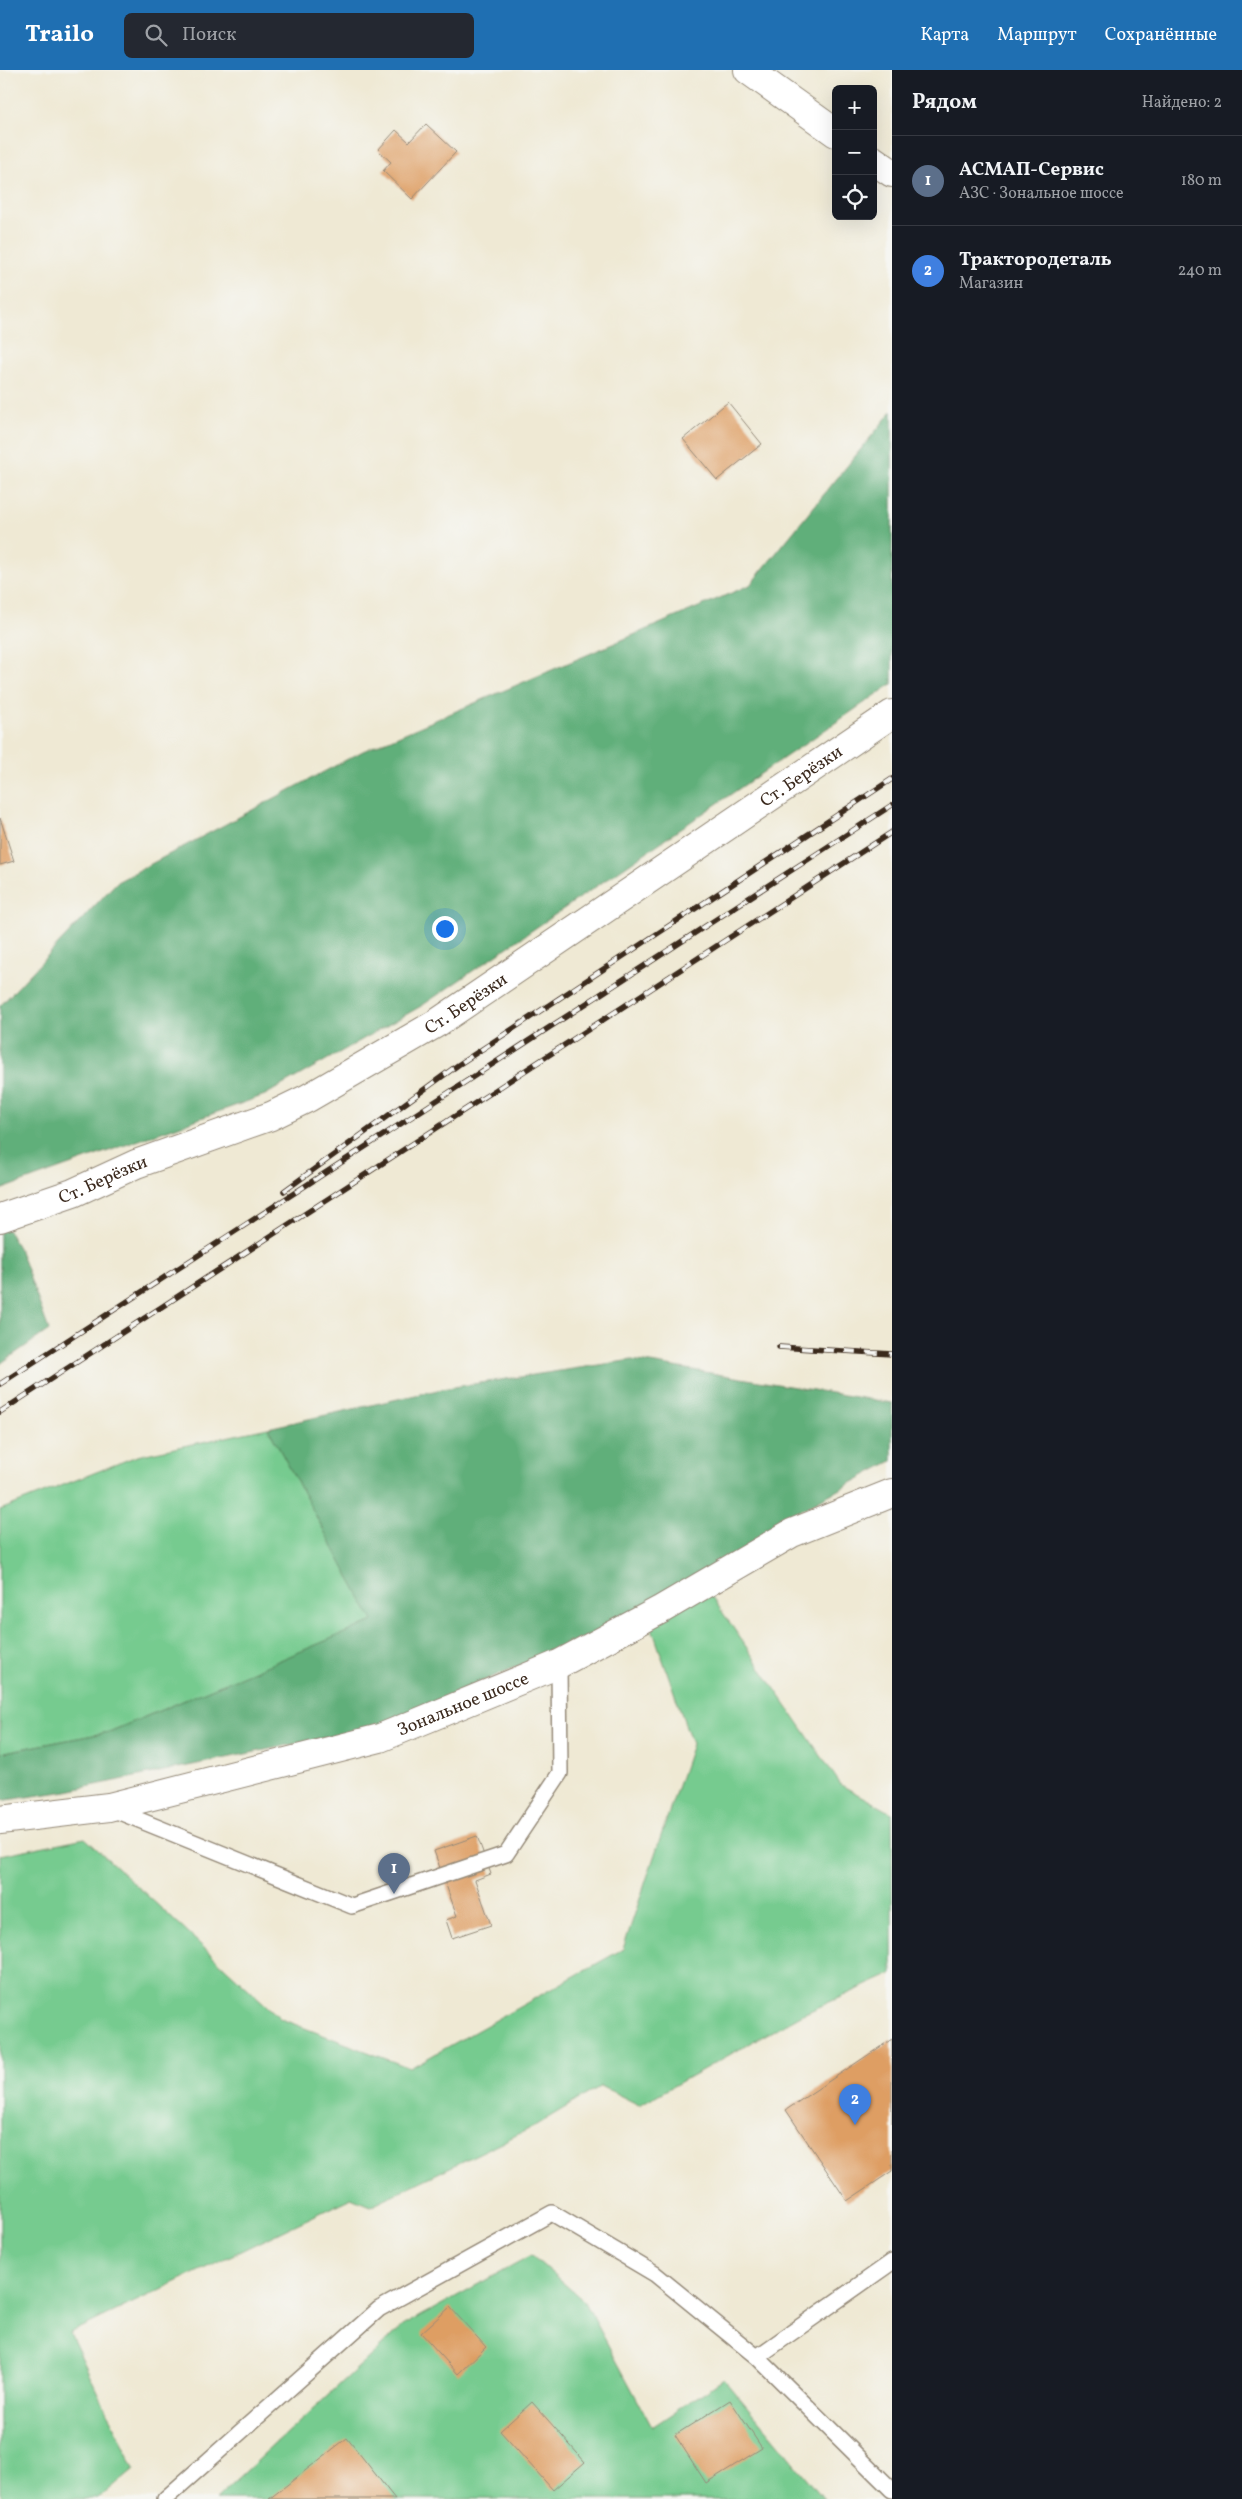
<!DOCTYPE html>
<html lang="ru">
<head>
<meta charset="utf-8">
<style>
  body { margin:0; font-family:Vollkorn,serif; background:#242831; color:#f1f3f6 }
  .controls { position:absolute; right:15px; top:15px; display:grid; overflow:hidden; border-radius:8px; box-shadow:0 5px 20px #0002 }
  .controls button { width:45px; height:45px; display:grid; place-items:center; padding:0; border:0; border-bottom:1px solid #363941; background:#171b24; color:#f1f3f6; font:25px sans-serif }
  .you { position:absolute; left:444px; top:858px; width:18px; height:18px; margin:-12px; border:4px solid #fff; border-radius:50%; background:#1a73e8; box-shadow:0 0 0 8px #1a73e833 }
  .badge { display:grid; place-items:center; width:32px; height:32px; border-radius:50%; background:#1f6fb2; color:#fff; font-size:16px; font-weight:700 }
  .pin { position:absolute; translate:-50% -41px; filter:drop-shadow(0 1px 2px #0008) }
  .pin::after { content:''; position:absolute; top:26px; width:18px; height:15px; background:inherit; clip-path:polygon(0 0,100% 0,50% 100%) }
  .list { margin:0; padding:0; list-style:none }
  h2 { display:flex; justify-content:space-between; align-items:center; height:65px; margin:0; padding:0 20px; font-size:21px }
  h2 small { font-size:16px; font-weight:400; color:#9ea1a6 }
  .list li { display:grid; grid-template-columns:32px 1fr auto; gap:15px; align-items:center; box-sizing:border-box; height:90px; padding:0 20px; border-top:1px solid #363941 }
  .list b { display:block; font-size:19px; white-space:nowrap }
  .list p { margin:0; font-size:16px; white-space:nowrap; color:#9ea1a6 }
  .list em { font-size:16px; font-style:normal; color:#9ea1a6 }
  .icon { flex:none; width:28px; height:28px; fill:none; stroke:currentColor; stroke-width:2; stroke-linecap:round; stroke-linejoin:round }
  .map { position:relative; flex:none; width:892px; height:2429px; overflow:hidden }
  header { display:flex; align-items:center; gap:30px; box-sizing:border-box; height:70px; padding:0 25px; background:#1f6fb2; color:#fff }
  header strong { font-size:24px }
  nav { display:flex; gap:28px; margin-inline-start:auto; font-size:18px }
  .search { width:350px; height:45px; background:#242831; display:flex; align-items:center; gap:12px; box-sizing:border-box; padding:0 18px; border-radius:8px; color:#9ea1a6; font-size:19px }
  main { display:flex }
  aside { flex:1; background:#171b24 }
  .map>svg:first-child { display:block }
  .green { fill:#76cb8f; stroke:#587a56 }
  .forest { fill:#60af7a; stroke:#4e6c4c }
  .building { fill:#de9e64 }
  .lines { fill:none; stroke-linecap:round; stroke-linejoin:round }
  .service-casing { stroke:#958a79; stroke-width:18 }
  .minor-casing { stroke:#958a79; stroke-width:30 }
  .service { stroke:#fff; stroke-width:15 }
  .minor { stroke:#fff; stroke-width:28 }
  .rail-casing { stroke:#3b2a1e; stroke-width:5.5 }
  .rail { stroke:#f6f6f2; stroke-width:4; stroke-dasharray:11; stroke-linecap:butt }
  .labels { text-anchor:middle; stroke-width:4; stroke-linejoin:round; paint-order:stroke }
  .street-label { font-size:18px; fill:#3b2a1e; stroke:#f6f6f2 }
</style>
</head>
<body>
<header>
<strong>Trailo</strong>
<div class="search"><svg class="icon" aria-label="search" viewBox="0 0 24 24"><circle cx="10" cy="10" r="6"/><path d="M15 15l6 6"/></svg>Поиск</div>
<nav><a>Карта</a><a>Маршрут</a><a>Сохранённые</a></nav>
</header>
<main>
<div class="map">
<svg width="892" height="2429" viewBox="0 0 892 2429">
  <rect width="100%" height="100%" fill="#f6f6f2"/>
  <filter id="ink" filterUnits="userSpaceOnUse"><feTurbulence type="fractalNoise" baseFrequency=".02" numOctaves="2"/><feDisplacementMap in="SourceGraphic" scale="10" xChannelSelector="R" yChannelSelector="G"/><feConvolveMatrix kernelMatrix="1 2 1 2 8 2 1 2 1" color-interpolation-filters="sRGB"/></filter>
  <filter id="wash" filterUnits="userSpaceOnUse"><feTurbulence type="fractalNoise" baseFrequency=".0096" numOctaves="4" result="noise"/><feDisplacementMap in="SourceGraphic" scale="20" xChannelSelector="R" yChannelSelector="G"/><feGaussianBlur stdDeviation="1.12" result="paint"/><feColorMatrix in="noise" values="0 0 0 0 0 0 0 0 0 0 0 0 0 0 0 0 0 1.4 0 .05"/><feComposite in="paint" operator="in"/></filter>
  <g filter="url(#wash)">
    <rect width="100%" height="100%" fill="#efe9d4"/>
    <path class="green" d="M268,1358L374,1551L109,1662L0,1683V1440L137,1386Z
      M701,1511L841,1715L892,1743V1904L803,1944L639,2035L601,2016L531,2058L370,2136L351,2128L70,2263L134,2399L98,2429H3L0,2423V1785L85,1768L281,1949L410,1998L623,1879L692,1674L646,1541Z
      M531,2185L585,2232L652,2357L724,2309L824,2429H216L403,2256Z"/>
    <path class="forest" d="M892,341V614L423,935L265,1025L0,1120V936L117,812L363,681L750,515Z
      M0,1147L20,1181L49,1260L0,1294Z
      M632,1290L892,1333V1391L803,1439L701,1511L646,1541L376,1657L67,1721L0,1731V1683L109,1662L373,1551L268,1358L447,1318Z"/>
    <g id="blocks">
      <path class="building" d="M426,54L456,82L412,129L383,101L391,92L378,80L396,60L409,72Z
        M728,332L762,374L717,410L683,369Z
        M0,748L14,791L0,795Z
        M477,1766L491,1804L475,1810L491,1855L452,1868L446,1850L457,1846L434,1781Z
        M892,1969V2101L847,2131L786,2040Z
        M450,2237L486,2277L458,2304L421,2263Z
        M730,2330L762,2378L706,2413L675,2365Z
        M532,2332L585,2392L553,2420L500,2361Z
        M347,2368L395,2429H269Z"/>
    </g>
  </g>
  <g filter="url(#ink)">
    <use href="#blocks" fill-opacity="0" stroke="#958a79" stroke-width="1"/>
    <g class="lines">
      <defs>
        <path id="service" d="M112,1739L352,1836L506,1784L560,1703L559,1594
          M757,2287L892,2192
          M165,2429L379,2239L552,2143L655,2204L757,2287L892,2420"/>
        <g id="minor">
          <path d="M748,0L836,63"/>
          <path d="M873,90L892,103"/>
          <path id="s1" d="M0,1148L73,1123L136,1094L271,1046L308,1028L437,953L892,644"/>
          <path id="s2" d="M0,1750L109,1737L380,1668L559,1594L662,1539L792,1463L892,1423"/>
        </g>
      </defs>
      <use href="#service" class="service-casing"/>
      <use href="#minor" class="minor-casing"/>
      <use href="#service" class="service"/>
      <use href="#minor" class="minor"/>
      <defs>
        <path id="rail" d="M284,1121L458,995L892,709
          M779,1277L892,1284
          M0,1314L892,735
          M0,1342L892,762"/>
      </defs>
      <use href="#rail" class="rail-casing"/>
      <use href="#rail" class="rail"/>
    </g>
  </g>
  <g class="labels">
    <g class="street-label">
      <text dy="6" stroke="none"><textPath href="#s1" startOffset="920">Ст. Берёзки</textPath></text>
      <text dy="6" stroke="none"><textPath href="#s1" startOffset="515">Ст. Берёзки</textPath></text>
      <text dy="6" stroke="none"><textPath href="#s1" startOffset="110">Ст. Берёзки</textPath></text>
      <text dy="6" stroke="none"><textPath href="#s2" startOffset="479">Зональное шоссе</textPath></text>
    </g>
  </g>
</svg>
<div class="controls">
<button>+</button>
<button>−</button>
<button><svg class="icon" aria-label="locate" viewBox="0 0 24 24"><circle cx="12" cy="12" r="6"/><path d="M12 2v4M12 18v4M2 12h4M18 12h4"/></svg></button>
</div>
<div class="you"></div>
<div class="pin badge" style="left:394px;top:1824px;background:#5c6f8a">1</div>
<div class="pin badge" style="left:855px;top:2055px;background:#3f7fe0">2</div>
</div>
<aside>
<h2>Рядом<small>Найдено: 2</small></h2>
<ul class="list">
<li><span class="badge" style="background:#5c6f8a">1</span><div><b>АСМАП-Сервис</b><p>АЗС · Зональное шоссе</p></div><em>180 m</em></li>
<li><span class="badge" style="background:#3f7fe0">2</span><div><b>Трактородеталь</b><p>Магазин</p></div><em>240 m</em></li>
</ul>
</aside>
</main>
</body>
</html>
